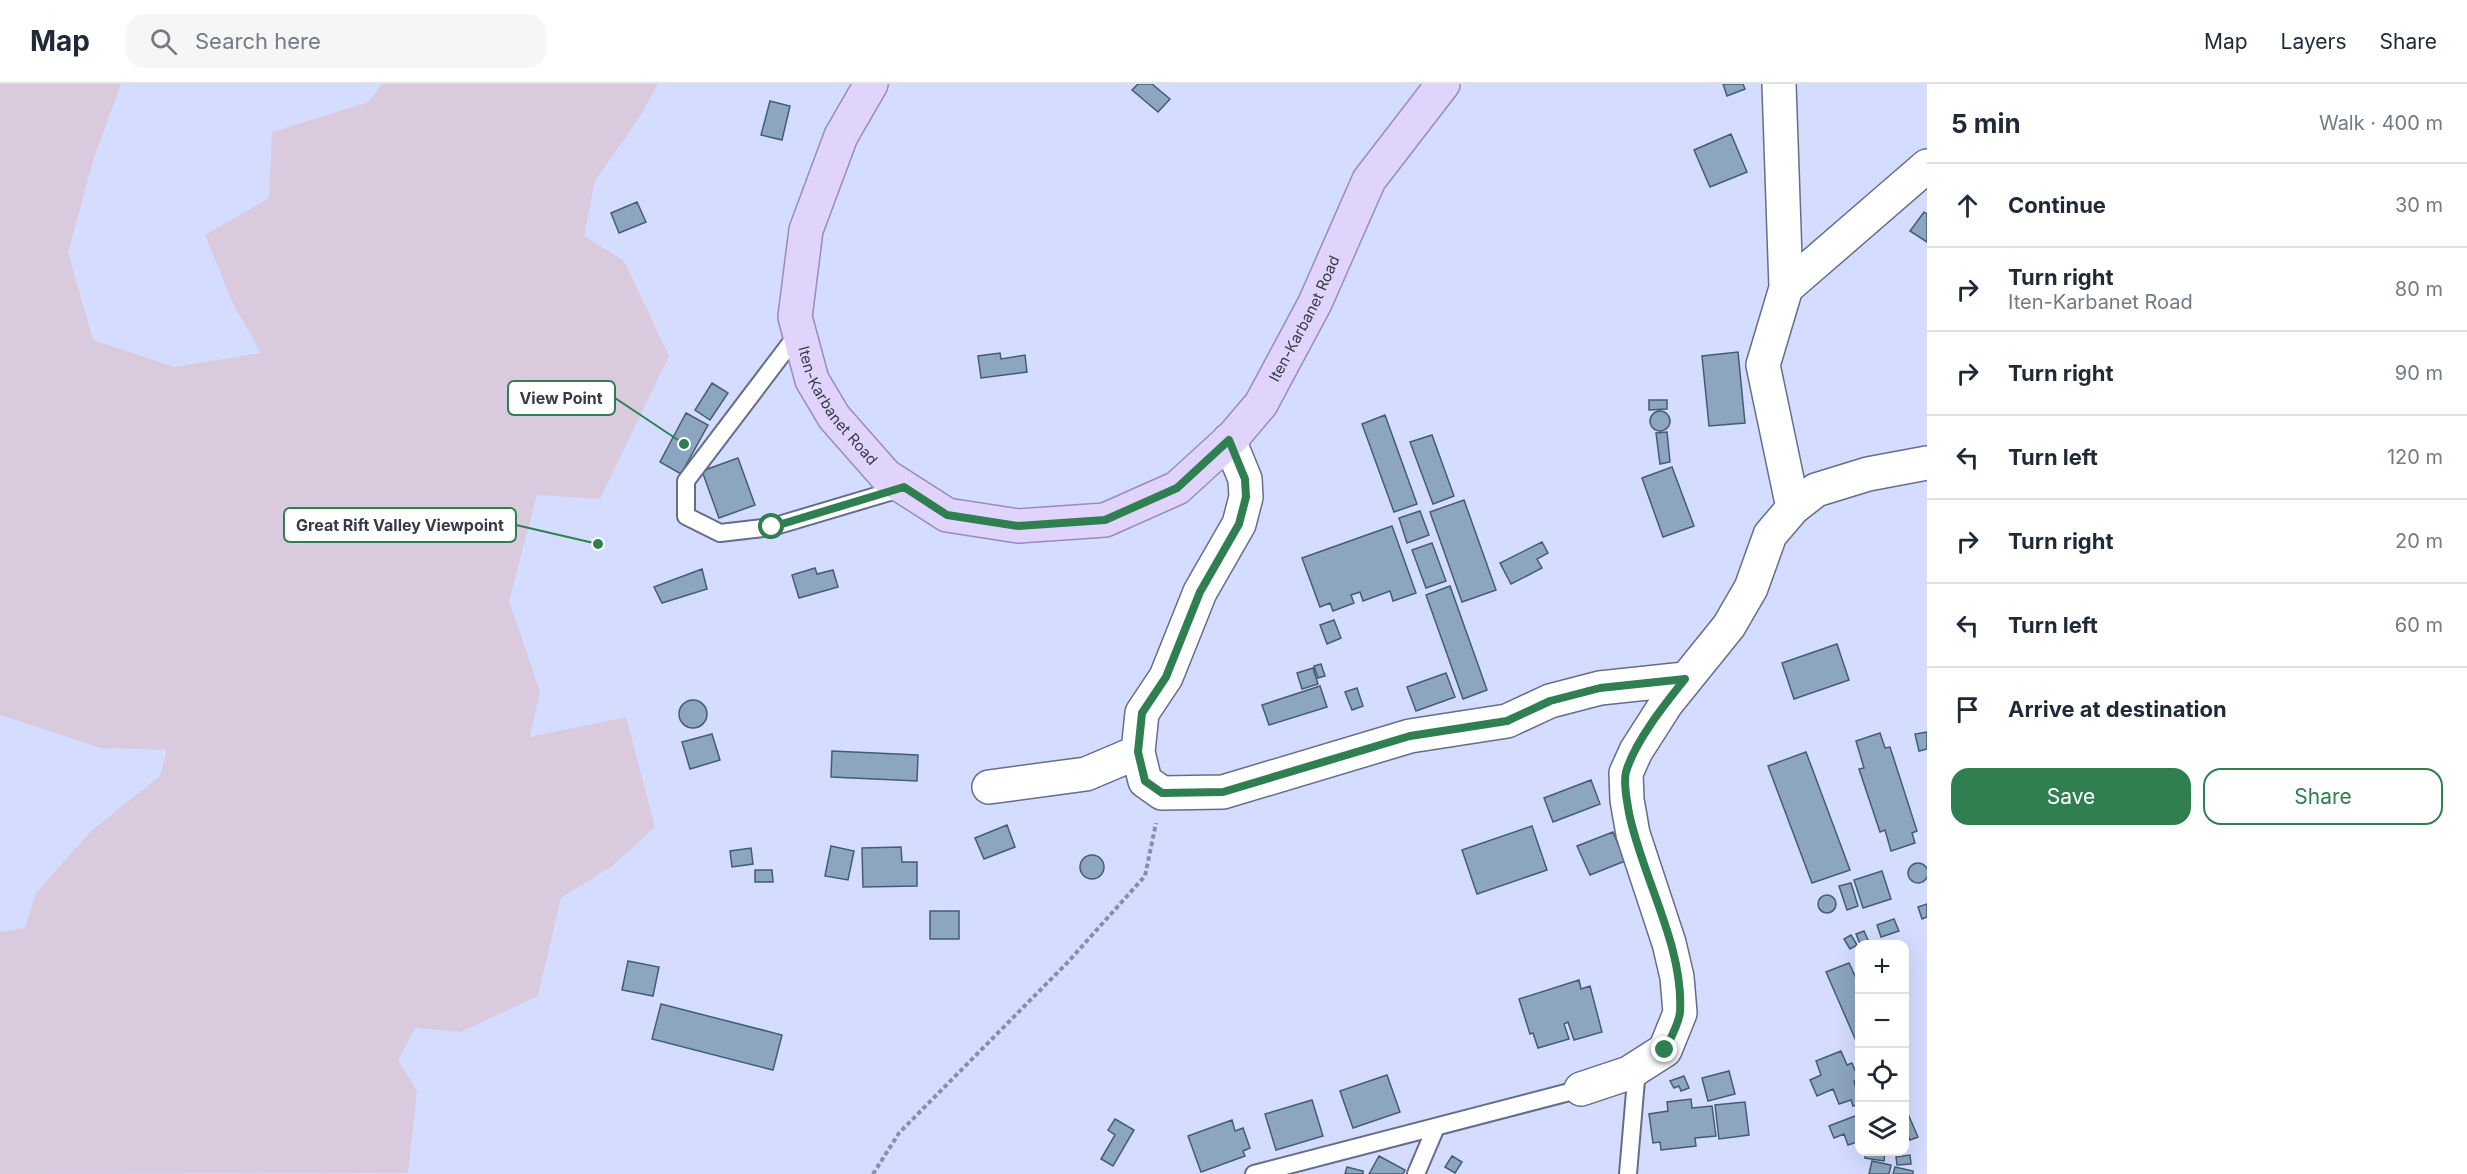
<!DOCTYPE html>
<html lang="en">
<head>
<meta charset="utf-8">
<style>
  body { margin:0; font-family:Inter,sans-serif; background:#f6f6f7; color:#1f2937 }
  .controls { position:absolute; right:18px; bottom:18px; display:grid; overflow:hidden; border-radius:12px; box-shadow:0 6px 24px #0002 }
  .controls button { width:54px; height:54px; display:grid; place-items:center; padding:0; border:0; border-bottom:2px solid #e0e1e3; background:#fff; color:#1f2937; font:30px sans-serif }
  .stop { position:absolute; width:18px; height:18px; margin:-14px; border:4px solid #2f7f50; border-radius:50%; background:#fff }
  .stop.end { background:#2f7f50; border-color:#fff; box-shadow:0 2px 6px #0008 }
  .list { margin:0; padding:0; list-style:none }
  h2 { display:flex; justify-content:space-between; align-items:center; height:78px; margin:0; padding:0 24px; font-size:26px }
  h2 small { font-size:20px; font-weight:400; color:#747a83 }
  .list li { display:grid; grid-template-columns:39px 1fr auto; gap:18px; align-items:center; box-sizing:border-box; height:84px; padding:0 24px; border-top:2px solid #e0e1e3 }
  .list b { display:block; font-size:22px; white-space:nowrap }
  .list p { margin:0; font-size:20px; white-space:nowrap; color:#747a83 }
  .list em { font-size:20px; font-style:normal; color:#747a83 }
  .actions { display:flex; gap:12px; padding:18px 24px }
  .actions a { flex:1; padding:14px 0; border:2px solid #2f7f50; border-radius:18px; text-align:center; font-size:21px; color:#2f7f50 }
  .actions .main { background:#2f7f50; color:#fff }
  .icon { flex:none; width:33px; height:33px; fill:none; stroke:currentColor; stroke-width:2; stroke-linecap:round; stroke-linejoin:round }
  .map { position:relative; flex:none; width:1927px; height:1090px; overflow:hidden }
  header { display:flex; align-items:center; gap:36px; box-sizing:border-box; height:84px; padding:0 30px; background:#fff; border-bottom:2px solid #e0e1e3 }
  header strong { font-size:28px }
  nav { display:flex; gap:33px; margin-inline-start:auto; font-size:21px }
  .search { width:420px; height:54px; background:#f6f6f7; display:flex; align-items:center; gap:15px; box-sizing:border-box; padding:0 21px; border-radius:18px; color:#747a83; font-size:22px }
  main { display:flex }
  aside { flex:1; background:#fff }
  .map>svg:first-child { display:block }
  .green { fill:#dacadd }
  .building { fill:#8ca5c0; stroke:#455c74; stroke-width:1.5 }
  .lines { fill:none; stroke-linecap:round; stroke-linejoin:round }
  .lane-casing { stroke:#656d8b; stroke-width:20 }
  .street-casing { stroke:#656d8b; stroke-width:36 }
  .primary-casing { stroke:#978cbc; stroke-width:36 }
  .path { stroke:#888ea6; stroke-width:4; stroke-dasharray:4.5 3; stroke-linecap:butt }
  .lane { stroke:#fff; stroke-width:16 }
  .street { stroke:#fff; stroke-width:33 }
  .primary { stroke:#e0d4fc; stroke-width:33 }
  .route { stroke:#2f7f50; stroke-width:8 }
  .labels { text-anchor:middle; stroke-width:4.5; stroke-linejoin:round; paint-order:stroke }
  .street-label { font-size:15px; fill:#373b48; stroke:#fff }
  .leader { fill:none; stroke:#2f7f50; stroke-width:2 }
  .callout-dot { fill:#2f7f50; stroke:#fff; stroke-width:2 }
  .callout { fill:#fff; stroke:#2f7f50; stroke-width:2 }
  .callout-label { font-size:16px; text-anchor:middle; font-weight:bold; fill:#373b48 }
</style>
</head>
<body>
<header>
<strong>Map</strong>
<div class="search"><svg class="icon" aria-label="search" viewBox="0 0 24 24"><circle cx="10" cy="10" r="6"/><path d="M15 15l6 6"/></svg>Search here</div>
<nav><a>Map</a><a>Layers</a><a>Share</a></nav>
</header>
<main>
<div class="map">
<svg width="1927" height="1090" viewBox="0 0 1927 1090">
  <rect width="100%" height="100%" fill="#d4ddff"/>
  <path class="green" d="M0,0H121L93,77L68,168L93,256L175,283L261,269L233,220L205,151L269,114L272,48L369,18L382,0H658L641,31L595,97L584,152L624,177L669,272L600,415L537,411L509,517L540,607L530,653L626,633L655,743L612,782L561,814L538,912L461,948L415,944L398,976L417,1007L408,1089L0,1090V848L25,844L36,809L92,746L160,692L167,666L101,664L0,631Z"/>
  <path class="building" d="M1138,0H1152L1170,15L1158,28L1132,6Z
    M1723,0H1743L1745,5L1727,12Z
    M770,17L790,22L782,56L761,51Z
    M1731,50L1747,88L1710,103L1694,66Z
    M637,118L646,138L619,149L611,129Z
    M1924,128L1927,130V158L1910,147Z
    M1738,268L1745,339L1709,342L1702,272Z
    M1000,269L1001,275L1025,271L1027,288L981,294L978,272Z
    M712,299L728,309L710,336L695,326Z
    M1649,316H1667V325L1649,326Z
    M1650 337a10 10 0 1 1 20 0a10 10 0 1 1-20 0Z
    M686,329L708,341L681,390L660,378Z
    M1385,331L1417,420L1394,428L1362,340Z
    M1667,348L1670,378L1660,380L1656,349Z
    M1432,351L1454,412L1433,420L1410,358Z
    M738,374L755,421L719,434L702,387Z
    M1672,383L1694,442L1663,453L1642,394Z
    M1464,416L1496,506L1462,518L1430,428Z
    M1420,427L1429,451L1407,459L1399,434Z
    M1392,442L1416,509L1393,517L1390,507L1363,517L1360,508L1351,511L1354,519L1333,527L1330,519L1320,523L1302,474Z
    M1542,458L1548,469L1537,475L1542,484L1511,500L1500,479Z
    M1432,459L1446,497L1426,504L1412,466Z
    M815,484L817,490L833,486L838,503L799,514L792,491Z
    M702,485L707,505L662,519L654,503Z
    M1450,502L1487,606L1463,615L1426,511Z
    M1334,536L1341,554L1327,560L1320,541Z
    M1837,560L1849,596L1794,615L1782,579Z
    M1321,580L1325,592L1318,594L1314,582Z
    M1313,584L1318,600L1302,605L1297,589Z
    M1446,589L1455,613L1416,627L1407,603Z
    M1320,602L1327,623L1269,641L1262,621Z
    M1357,604L1363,622L1352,626L1345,608Z
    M679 630a14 14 0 1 1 28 0a14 14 0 1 1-28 0Z
    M1927,648V665L1919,667L1915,650Z
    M1880,649L1885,664L1890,663L1917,747L1912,749L1915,759L1891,767L1885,746L1880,748L1859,685L1864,684L1856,657Z
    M712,650L720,676L690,685L682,658Z
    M832,667L918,671L917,697L831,693Z
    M1806,668L1850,786L1812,799L1768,682Z
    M1591,696L1600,720L1553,738L1544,714Z
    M1007,741L1015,763L984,775L975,754Z
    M1532,742L1547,786L1477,810L1462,766Z
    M1613,748L1625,777L1590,791L1577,762Z
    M831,762L854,767L848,796L825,792Z
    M901,763L902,778H917V802L863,803L862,764Z
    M751,764L753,780L732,783L730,767Z
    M1080 783a12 12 0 1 1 24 0a12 12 0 1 1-24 0Z
    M1908 789a10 10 0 1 1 20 0a10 10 0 1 1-20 0Z
    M755,786H772L773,798H755Z
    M1882,787L1891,815L1863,824L1854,796Z
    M1851,799L1858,822L1847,826L1839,802Z
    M1818 820a9 9 0 1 1 18 0a9 9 0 1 1-18 0Z
    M1927,820V833L1922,835L1918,823Z
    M930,827H959V855H930Z
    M1894,835L1899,847L1881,853L1877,841Z
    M1864,847L1868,856L1860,860L1856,850Z
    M1851,851L1857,861L1850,865L1844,855Z
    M628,877L659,883L653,912L622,906Z
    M1849,879L1860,903V966L1826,888Z
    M1579,896L1581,905L1590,902L1602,948L1574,956L1568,938L1564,940L1569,955L1538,964L1533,949L1530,950L1519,915Z
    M661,920L782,951L773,986L652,955Z
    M1841,967L1847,981L1852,979L1859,996L1854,997L1860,1020L1853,1022L1851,1016L1839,1020L1833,1005L1817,1012L1810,996L1821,991L1816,977Z
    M1729,987L1735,1010L1708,1017L1702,994Z
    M1387,991L1400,1028L1353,1044L1340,1007Z
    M1684,992L1689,1004L1681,1007L1679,1002L1674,1004L1670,997Z
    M1691,1015L1692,1024L1712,1022L1716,1052L1695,1054L1696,1062L1661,1066L1660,1058L1653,1059L1649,1030L1668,1027L1667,1018Z
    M1312,1016L1323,1052L1276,1066L1265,1030Z
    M1745,1018L1749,1051L1719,1055L1715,1021Z
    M1908,1030L1918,1053L1910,1056L1904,1042V1032Z
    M1855,1032L1860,1043V1057L1848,1061L1844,1050L1834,1054L1829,1042Z
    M1115,1035L1134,1046L1113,1082L1101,1075L1115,1051L1108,1046Z
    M1232,1036L1235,1047L1243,1044L1250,1064L1243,1067L1245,1072L1201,1088L1188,1052Z
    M1865,1068H1885L1884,1077L1865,1074Z
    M1910,1071L1911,1080L1897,1081L1896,1073Z
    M1379,1072L1405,1086L1403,1090H1369Z
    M1452,1072L1462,1078L1455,1089L1445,1083Z
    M1872,1077L1891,1081L1889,1090H1869Z
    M1347,1083L1363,1087V1090H1345Z
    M1895,1083L1913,1087V1090H1893Z"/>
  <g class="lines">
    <defs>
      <path id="lane" d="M799,248L686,397V432L720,449L772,443L903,404
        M1254,1090L1581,1005
        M1416,1090L1436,1043
        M1628,1090L1637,984"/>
      <path id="street" d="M1779,0L1786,204L1763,281L1793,424
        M1786,204L1927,82
        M1229,356L1245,395L1246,413L1239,440L1200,508L1166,593L1142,629L1138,668L1145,697L1162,709L1223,708L1410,652L1507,637L1550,617L1600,604L1685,595
        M989,703L1086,690L1138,668
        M1581,1005L1629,989L1665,966L1680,929L1677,893L1669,859L1633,750L1627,716L1626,689L1636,667L1666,620L1729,542L1751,504L1770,451L1793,424L1816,406L1868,390L1927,379"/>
      <g id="primary">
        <path id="s1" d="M871,0L841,52L806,146L795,233L812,296L834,333L886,392L947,431L1018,442L1105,436L1177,404L1233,353L1261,320L1315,219L1369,96L1443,0"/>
      </g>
    </defs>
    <use href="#lane" class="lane-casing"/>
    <use href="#street" class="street-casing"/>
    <use href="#primary" class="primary-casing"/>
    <path class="path" d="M873,1090L899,1049L1067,879L1145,792L1156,739"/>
    <use href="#lane" class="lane"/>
    <use href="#street" class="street"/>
    <use href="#primary" class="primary"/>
  </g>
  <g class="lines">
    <path class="route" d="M772,443L904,403L947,431L1018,442L1105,436L1177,404L1229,356L1245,395L1246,413L1239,440L1200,508L1166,593L1142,629L1138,668L1145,697L1162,709L1223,708L1410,652L1507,637L1550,617L1600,604L1685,595C1665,620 1635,657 1626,688C1623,699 1627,717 1629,729C1642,793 1684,862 1680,928C1679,940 1670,955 1665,966"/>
  </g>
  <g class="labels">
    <g class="street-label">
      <text dy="5" stroke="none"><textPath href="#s1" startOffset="960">Iten-Karbanet Road</textPath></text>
      <text dy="5" stroke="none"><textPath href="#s1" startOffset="348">Iten-Karbanet Road</textPath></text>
    </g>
  </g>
  <path class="leader" d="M684 360L615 314M598 460L516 441"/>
  <g class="callout-dot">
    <circle cx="684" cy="360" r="6"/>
    <circle cx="598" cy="460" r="6"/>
  </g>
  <g class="callout">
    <rect x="508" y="297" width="107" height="34" rx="6"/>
    <rect x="284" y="424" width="232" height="34" rx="6"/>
  </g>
  <g class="callout-label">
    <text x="561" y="320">View Point</text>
    <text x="400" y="447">Great Rift Valley Viewpoint</text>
  </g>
</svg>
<div class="controls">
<button>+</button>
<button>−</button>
<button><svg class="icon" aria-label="locate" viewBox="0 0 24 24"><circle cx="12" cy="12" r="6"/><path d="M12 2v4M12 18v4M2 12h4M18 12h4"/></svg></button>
<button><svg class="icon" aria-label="layers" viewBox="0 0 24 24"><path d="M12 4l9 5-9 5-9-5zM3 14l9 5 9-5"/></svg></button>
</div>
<div class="stop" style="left:772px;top:443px"></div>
<div class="stop end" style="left:1665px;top:966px"></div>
</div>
<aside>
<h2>5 min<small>Walk · 400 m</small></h2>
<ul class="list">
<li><svg class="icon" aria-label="ahead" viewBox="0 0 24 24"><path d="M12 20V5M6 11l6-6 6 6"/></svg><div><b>Continue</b></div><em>30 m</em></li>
<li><svg class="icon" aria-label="right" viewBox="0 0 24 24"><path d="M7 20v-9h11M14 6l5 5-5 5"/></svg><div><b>Turn right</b><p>Iten-Karbanet Road</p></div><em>80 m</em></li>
<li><svg class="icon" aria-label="right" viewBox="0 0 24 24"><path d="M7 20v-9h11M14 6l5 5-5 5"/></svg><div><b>Turn right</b></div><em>90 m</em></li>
<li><svg class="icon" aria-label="left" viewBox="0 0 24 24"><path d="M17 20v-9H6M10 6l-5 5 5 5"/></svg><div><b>Turn left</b></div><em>120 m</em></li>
<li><svg class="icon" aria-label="right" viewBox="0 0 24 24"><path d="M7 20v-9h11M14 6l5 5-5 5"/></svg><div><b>Turn right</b></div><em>20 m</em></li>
<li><svg class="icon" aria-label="left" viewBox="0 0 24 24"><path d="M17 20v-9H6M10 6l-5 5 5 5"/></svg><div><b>Turn left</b></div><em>60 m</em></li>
<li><svg class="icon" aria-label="arrive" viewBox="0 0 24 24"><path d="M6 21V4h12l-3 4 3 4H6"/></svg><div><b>Arrive at destination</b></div></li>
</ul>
<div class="actions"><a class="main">Save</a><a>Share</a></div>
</aside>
</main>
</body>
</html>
